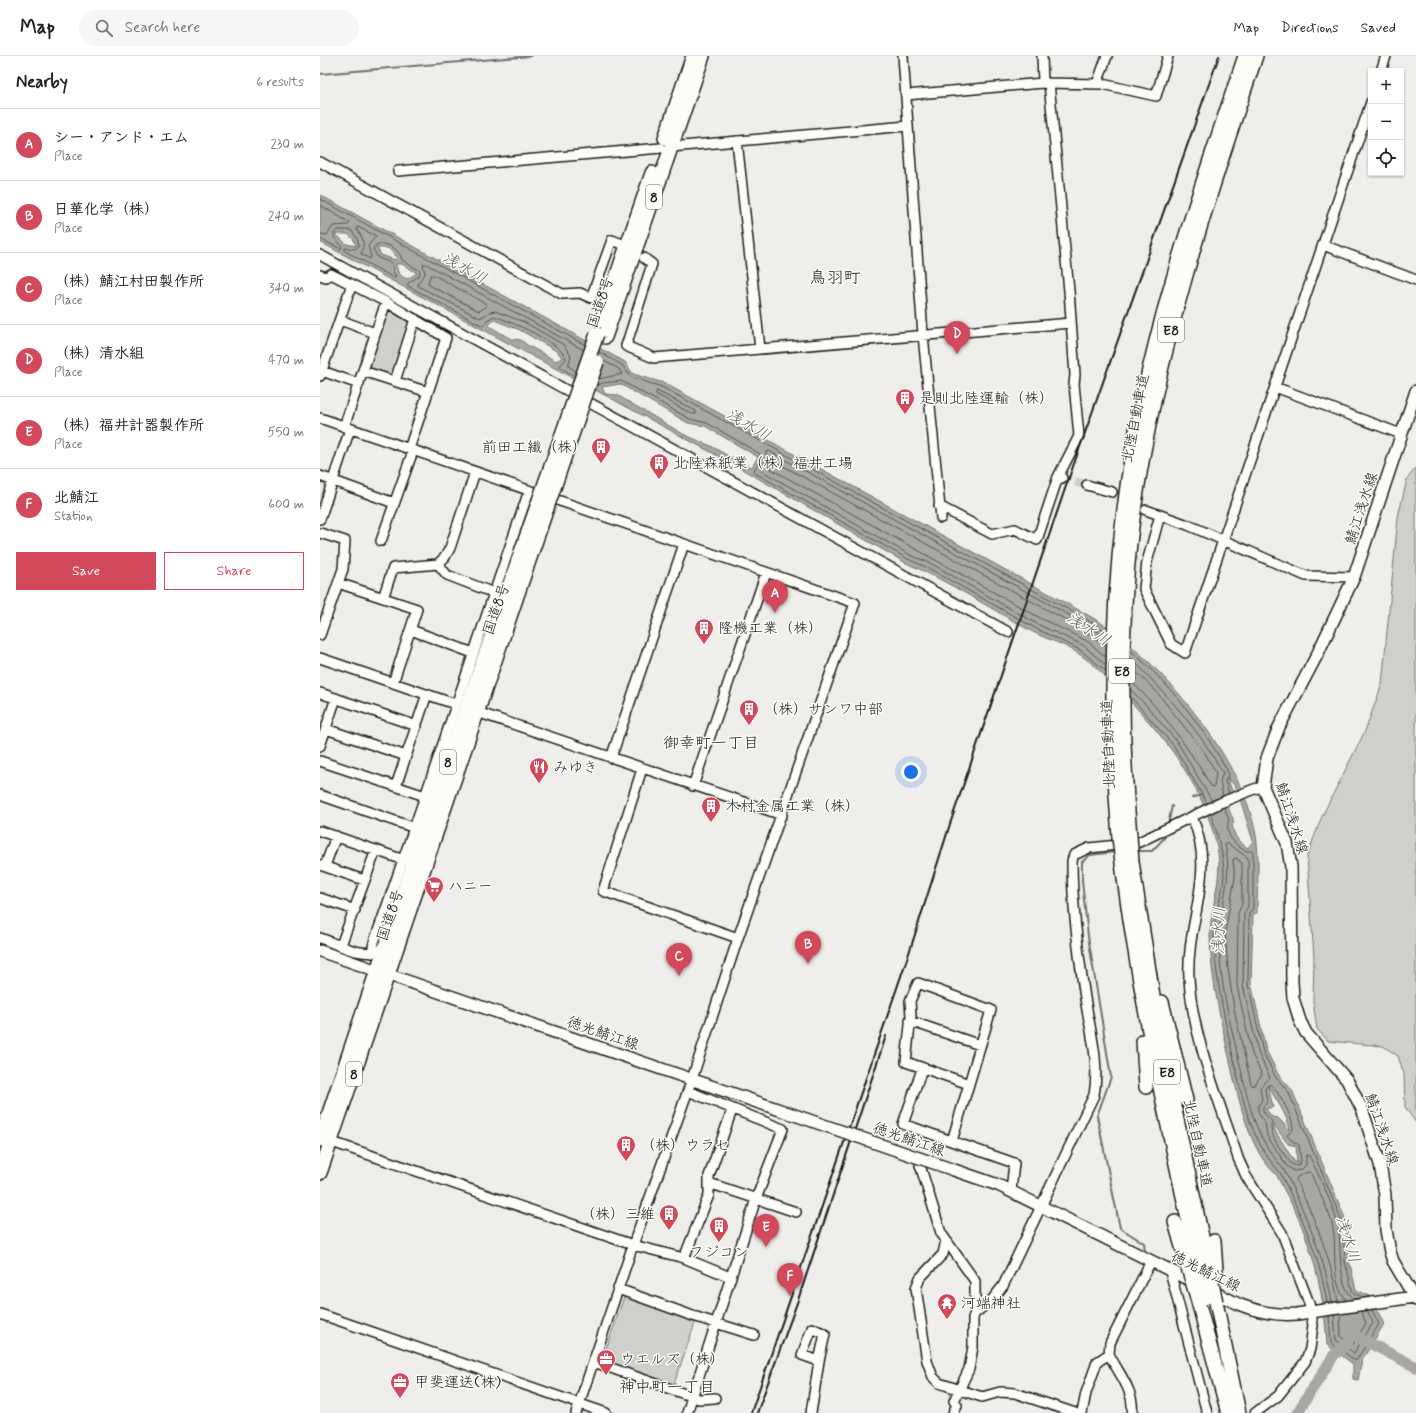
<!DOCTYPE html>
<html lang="en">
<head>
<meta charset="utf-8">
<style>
  body { margin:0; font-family:Mynerve,"Klee One",sans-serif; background:#f6f6f6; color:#222 }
  .controls { position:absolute; right:12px; top:12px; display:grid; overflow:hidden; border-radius:0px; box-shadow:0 1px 3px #0004 }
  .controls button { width:36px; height:36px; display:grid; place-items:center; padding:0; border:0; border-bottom:1px solid #e0e0e0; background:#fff; color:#222; font:20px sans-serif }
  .you { position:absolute; left:591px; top:716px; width:14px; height:14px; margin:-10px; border:3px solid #fff; border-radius:50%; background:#1a73e8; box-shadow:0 0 0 6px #1a73e833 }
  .badge { display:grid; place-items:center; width:26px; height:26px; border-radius:50%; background:#d1495b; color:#fff; font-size:13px; font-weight:700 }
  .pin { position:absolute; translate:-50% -33px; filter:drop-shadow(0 1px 2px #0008) }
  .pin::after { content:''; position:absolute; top:21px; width:14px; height:12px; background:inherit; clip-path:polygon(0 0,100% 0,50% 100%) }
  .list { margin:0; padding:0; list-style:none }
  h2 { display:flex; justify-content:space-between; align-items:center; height:52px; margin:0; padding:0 16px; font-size:17px }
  h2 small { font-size:13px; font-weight:400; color:#767676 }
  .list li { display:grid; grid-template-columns:26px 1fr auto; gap:12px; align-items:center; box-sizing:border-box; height:72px; padding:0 16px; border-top:1px solid #e0e0e0 }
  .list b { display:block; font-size:15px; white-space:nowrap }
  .list p { margin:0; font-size:13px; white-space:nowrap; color:#767676 }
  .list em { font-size:13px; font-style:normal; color:#767676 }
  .actions { display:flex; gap:8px; padding:12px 16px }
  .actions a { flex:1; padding:9px 0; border:1px solid #d1495b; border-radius:0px; text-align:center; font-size:14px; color:#d1495b }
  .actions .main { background:#d1495b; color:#fff }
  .icon { flex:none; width:22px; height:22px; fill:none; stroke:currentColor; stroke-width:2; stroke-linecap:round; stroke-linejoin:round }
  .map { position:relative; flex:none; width:1096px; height:1357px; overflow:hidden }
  header { display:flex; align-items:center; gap:24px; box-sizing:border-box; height:56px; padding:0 20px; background:#fff; border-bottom:1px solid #e0e0e0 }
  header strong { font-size:19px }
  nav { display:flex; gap:22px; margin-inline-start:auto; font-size:14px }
  .search { width:280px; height:36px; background:#f6f6f6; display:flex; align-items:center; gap:10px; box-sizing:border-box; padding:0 14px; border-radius:22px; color:#767676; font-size:15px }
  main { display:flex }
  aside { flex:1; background:#fff }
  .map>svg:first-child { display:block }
  .green { fill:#d0cfcc; stroke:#767674 }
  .water { fill:#a8a7a3; stroke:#706f6d; fill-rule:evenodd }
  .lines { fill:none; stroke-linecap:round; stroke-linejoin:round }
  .shore { stroke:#545452; stroke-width:1 }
  .stream { stroke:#706f6d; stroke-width:2 }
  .river { stroke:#a8a7a3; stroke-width:11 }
  .minor-tunnel { stroke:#d0cecb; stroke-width:9; stroke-dasharray:9 4.5; stroke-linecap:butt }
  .minor-casing { stroke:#1c1c1c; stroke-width:12 }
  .major-casing { stroke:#1c1c1c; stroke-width:14 }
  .highway-casing { stroke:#1c1c1c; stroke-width:16 }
  .minor { stroke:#fdfcf7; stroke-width:9 }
  .major { stroke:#fdfcf7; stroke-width:11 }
  .highway { stroke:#fdfcf7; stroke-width:13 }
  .rail { stroke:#1c1c1c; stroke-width:2 }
  .major-bridge-casing { stroke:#1c1c1c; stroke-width:14; stroke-linecap:butt }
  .highway-bridge-casing { stroke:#1c1c1c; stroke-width:16; stroke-linecap:butt }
  .major-bridge { stroke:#fdfcf7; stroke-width:11 }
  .highway-bridge { stroke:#fdfcf7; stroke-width:13 }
  .labels { text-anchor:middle; stroke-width:3; stroke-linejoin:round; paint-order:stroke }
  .shield { fill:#fdfcf7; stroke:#605f5e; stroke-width:1 }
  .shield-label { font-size:14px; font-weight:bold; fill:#1c1c1c }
  .street-label { font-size:15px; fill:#1c1c1c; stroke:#fdfcf7 }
  .poi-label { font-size:15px; fill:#1c1c1c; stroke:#fdfcf7; text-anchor:start }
  .water-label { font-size:16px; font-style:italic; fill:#5b5b59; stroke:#fdfcf7 }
  .neighbourhood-label { font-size:16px; fill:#1c1c1c; stroke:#fdfcf7 }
  .quarter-label { font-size:17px; fill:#1c1c1c; stroke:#fdfcf7 }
</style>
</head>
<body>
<header>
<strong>Map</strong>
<div class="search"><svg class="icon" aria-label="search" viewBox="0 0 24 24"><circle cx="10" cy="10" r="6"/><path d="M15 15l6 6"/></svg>Search here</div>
<nav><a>Map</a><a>Directions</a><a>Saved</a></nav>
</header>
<main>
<aside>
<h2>Nearby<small>6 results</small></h2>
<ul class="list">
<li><span class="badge">A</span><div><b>シー・アンド・エム</b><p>Place</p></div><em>230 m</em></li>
<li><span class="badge">B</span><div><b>日華化学（株）</b><p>Place</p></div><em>240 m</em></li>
<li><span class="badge">C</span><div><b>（株）鯖江村田製作所</b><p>Place</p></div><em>340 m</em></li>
<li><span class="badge">D</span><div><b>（株）清水組</b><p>Place</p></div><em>470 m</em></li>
<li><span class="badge">E</span><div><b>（株）福井計器製作所</b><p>Place</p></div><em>550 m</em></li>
<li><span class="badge">F</span><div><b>北鯖江</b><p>Station</p></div><em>600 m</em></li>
</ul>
<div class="actions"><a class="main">Save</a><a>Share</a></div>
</aside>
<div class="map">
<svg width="1096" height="1357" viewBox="0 0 1096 1357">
  <rect width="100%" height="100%" fill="#f0eeea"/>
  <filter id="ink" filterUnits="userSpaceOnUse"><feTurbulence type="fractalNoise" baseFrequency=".025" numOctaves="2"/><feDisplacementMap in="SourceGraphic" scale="8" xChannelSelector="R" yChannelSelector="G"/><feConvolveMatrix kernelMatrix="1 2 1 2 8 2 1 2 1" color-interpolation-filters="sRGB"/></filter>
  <g filter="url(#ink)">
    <path class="green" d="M69,252L93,265L73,323L45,314Z
      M1096,412V1067L1085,1051L1084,1018L1078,1000L1063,990L1008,985L997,973L993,946L994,902L987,800L1002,760L1045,675L1062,628L1078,461L1087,423Z
      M308,1239L374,1262L375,1267L354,1328L351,1329L285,1306L283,1302L304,1241Z"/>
    <path class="water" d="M0,139L305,306L313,318L344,327L766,558C776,564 786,569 794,576C852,620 923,706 936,779C940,804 937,832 937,857L933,858L931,927L946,994L958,1018L972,1034L1027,1167L1029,1204L1036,1234L1050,1240L1064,1268L1042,1304L1038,1324L1033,1323V1308L1007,1289C1005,1249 997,1208 982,1171C975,1153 965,1136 956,1118C932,1099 920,1049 913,1019C903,973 890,925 890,877C891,849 902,824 898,796C886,731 842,676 797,632C785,620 773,607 759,598C745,588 728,584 713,576C671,553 630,526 586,507L413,408L0,186ZM16,178H28L34,184L36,190L26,188ZM57,192H68L77,201L75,204L61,199ZM76,208H82L97,217L87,223C80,220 77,216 76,208ZM174,264L200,274L238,296L242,302L236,305L207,289L201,284L191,283L169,270L170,267ZM300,328L368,367L385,370L438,401L432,411L424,409L391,390L363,378L297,339L285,338L282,331ZM907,720L917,733L933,785L928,792C917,785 914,780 912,768L914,767C913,760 908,755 908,748L914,741ZM948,1030C956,1044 967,1058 970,1074L958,1062L952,1061L946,1053L953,1051ZM954,1069L968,1088L976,1090L977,1107L974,1105L955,1075Z"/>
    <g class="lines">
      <path class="shore" d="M0,143L265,289
        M0,149L30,167L28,169L13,170L7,179L0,178
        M38,171L56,180L48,190L51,201L50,203L41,198C45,188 44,183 37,174Z
        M0,183L21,193L22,190L14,181V177L18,174H31L37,182L39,190L35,193L25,192V195L74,222L76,220L73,216L72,207L58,202L53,193L57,188C68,187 79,192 82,204L100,215L99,220L88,227V230L163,270L167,264L174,260C189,265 243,287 246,303L239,311L255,320
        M111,219H114L166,248L167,250L159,255L109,229L108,227Z
        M279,296L302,309L311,321L342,331L764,562L787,576
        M256,315L248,310L251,300L244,289L204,266L175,255L170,256L160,262L98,230V227L105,218L103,208H106L264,294
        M279,323L302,318L299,313L284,305
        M276,331L282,327L301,325L370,363L387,367L440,398L441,403L434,414L435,417L588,503L608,512L717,573L760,594L786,615
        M337,335L376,355V358H372L336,338Z
        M811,595C850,628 885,673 909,718L905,725L909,737
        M786,601L767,585L722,563L451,413L452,406L454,405L759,571L786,589
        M811,602C845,637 879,673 903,717L900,725L903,740
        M786,609L763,589L719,569L610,507L590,499L442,415L441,412L446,404V396L449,395L762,566L786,581
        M810,624C843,656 868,691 891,730L894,731L896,717L885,697L836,635L810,610
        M810,633L826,649L858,687L892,745
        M810,640L854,690L887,747
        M904,751L909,764C904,776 913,788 924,794C928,796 930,794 933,796V852L929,858L928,928L943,996L955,1020L969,1037L1023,1168L1025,1205L1032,1234L1034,1237L1044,1242
        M891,758C897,778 904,798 904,820C903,839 894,857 894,877C894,915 903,954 911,991C921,1034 928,1083 960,1116C981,1159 1000,1200 1007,1247
        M916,802L922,807V848L918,857L917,930L932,998L942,1019L933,1030L931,1028L914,953L908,912L905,876L915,822L913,804Z
        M951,1029C959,1036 974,1063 973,1074L967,1079L971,1084L979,1089L981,1105L978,1110L971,1108C964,1097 947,1079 952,1066L943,1055V1051L947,1046L945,1033L947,1030Z
        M1012,1246C1004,1199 985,1157 964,1114C956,1104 948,1094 942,1082C929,1057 925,1028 918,1001C909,961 897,917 900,875C901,844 913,821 905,789L907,787L928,802V850L924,858L923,929L938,996L950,1022L940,1031L942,1044L938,1050V1056L945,1067L947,1080L967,1110L974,1115L981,1114L986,1109V1099H989C998,1118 1018,1158 1019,1177C1021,1193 1018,1235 1035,1243
        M1018,1246C1011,1201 995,1164 976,1124L977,1121L988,1116L991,1117C997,1134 1010,1155 1013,1172C1017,1193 1010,1226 1026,1244
        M1020,1258L1021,1281L1033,1289L1046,1267L1041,1255
        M1014,1259L1016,1284L1034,1297L1053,1267L1047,1254
        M1009,1260L1011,1287L1036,1305L1059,1268L1052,1254"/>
      <path class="stream" d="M0,18L211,0
        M872,742L881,739
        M848,768L852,750
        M816,795H832L845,781L846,776
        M795,796L770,799L762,806V825L768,880L791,1021L777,1060L800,1172L824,1187L825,1197"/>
      <path class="river" d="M1038,1281L1096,1311
        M977,1357L1014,1299L1028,1287"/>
      <path class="minor-tunnel" d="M742,422L767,429
        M792,436L826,454"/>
      <defs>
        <path id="minor" d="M583,0L603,279L621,462
          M722,0L723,27
          M1061,15L1066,0
          M729,27L749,235L755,319L754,328L759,380L738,421L742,422
          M777,28L787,0
          M586,39L723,27L782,28L836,40L848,0
          M417,85L440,293
          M351,91L587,70
          M0,106L242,238L260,237L271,242L292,184L300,187
          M78,115L341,92
          M1003,189L1096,224
          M0,199L688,576
          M324,202L332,208L306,290L334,302L751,267
          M0,219L6,221L11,218L66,246L126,282L89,393
          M20,264L55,277
          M2,315L39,328
          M43,315L108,336
          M0,320L32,228
          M75,325L95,263
          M955,331L1081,378
          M0,362L535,547L418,882L372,1023L313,1189L256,1357
          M24,371L66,246
          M0,420L74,447
          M767,429L792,436
          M619,450L672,478L695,473L717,484L738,421
          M826,454L868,469L986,520L1034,521
          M840,459L827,506L824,533L851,588L865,597L1051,46
          M0,463L30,373
          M0,477L25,485L23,513L0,579
          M61,485L93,395
          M118,508L127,519L174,537
          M18,527L97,553L73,627
          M63,542L73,512L118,508L125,501L130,492L155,416
          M91,574L153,597
          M0,602L135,648
          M0,637L97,670
          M157,656L462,759
          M6,673L86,700
          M0,690L16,642
          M291,702L364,488
          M0,705L105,740
          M322,713L283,835L418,882
          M76,730L107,638
          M373,730L446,517
          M0,739L95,772
          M872,761C897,817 866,865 869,922C872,981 900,1046 918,1102L926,1120L962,1177L989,1247L993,1269L990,1293L985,1306L958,1340L935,1357
          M0,775L84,804
          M0,809L44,824
          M5,810L16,780
          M0,842L35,854
          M0,882C17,888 40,901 58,895
          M21,889L56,794
          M52,897L54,886C108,736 157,585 209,435
          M590,965L660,989
          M602,1013L583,1068L694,1107L691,1135
          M6,1084L313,1189L364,1202L410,1221
          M632,1085L671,954L598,927L590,945L591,960L586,1006L649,1028
          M600,1109L621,1177L655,1225V1257
          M389,1127L476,1156
          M626,1184L623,1198L600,1222L596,1232L607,1305L613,1321L619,1327L662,1341L680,1336L695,1337L755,1357
          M364,1202L389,1139V1120L412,1054
          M850,1215L887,1357
          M298,1233L370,1259L434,1279
          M0,1258L286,1357
          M789,1298C798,1317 815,1335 812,1357
          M274,1306L379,1343L395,1342
          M367,1357L436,1143L463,1073L368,1035
          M491,1357L499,1305L482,1299L492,1272L505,1278L499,1305
          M633,1357L637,1349L634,1345L649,1313L653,1291V1262L655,1257L671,1245L683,1230L774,1039C780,1006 770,974 765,942C758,896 752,851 752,805L754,799L769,792L817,787L900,747L934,733L943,731
          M762,1357L766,1337L777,1306L789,1298L790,1287L831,1205"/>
        <path id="major" d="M1096,335L1034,521L997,599L959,671L947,702L943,731L967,787L971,811L972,926L973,942L980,965L986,977L1027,1024L1042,1053L1060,1108L1065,1139L1066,1174L1070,1196L1073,1205L1096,1244
          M0,895L463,1055
          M631,1113L678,1129L918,1248C938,1256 956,1260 977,1258L1094,1241"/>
        <path id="highway" d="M345,82L373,0
          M281,265L332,117
          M285,281L383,0
          M810,780C800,670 799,558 815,448C838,294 886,147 936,0
          M799,781C788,650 791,526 812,397C835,262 881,130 925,0
          M812,806L840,984L891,1223
          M802,807C820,946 850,1082 880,1218
          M842,946L866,1044
          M823,985L826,1031
          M0,1084L115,742L201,496
          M0,1117L211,499
          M855,1166L868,1212
          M894,1185L896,1215
          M876,1238L908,1357
          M896,1246L919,1357"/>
      </defs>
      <use href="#minor" class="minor-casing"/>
      <use href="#major" class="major-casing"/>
      <use href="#highway" class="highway-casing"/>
      <use href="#minor" class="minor"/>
      <use href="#major" class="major"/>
      <use href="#highway" class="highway"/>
      <path class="rail" d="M431,1357L591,891L630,768L745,433L899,0
        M437,1357L478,1244L566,980"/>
      <defs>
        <path id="major-bridge" d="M463,1055L631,1113"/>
        <path id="highway-bridge" d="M201,496L277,278
          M211,499L277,306
          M810,780L812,806
          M799,781L802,807
          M868,1212L876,1238
          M880,1218L885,1242
          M891,1223L896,1246"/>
      </defs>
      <use href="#major-bridge" class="major-bridge-casing"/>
      <use href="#highway-bridge" class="highway-bridge-casing"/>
      <use href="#major-bridge" class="major-bridge"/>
      <use href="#highway-bridge" class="highway-bridge"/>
    </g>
  </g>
  <defs>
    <symbol id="building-pin" viewBox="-11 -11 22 30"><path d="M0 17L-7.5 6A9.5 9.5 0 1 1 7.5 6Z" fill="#d1495b" stroke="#fdfcf7"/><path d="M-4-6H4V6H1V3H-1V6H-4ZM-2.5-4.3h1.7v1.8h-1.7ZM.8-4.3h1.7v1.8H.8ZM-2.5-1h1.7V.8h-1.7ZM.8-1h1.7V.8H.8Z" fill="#fff"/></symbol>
    <symbol id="restaurant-pin" viewBox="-11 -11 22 30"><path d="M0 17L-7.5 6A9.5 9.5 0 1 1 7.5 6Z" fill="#d1495b" stroke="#fdfcf7"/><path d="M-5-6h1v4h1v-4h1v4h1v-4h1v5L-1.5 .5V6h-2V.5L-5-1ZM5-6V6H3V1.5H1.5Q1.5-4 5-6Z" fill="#fff"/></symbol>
    <symbol id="supermarket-pin" viewBox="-11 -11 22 30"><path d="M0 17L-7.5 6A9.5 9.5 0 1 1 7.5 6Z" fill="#d1495b" stroke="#fdfcf7"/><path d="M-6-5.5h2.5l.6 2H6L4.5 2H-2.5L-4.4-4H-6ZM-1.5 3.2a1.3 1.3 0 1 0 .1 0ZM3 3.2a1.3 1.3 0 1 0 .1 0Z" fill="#fff"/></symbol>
    <symbol id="temple-pin" viewBox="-11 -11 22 30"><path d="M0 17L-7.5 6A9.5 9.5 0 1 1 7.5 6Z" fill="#d1495b" stroke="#fdfcf7"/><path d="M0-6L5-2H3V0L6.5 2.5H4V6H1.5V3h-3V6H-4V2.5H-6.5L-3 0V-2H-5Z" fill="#fff"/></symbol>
    <symbol id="office-pin" viewBox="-11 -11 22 30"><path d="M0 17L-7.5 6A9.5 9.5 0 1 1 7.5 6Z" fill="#d1495b" stroke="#fdfcf7"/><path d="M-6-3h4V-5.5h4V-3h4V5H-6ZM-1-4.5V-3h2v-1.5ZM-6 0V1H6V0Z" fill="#fff"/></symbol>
  </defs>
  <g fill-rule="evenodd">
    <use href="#building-pin" x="574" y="331" width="22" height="30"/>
    <use href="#building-pin" x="270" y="380" width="22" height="30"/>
    <use href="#building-pin" x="328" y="396" width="22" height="30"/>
    <use href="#building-pin" x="373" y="561" width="22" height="30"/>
    <use href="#building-pin" x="418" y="642" width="22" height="30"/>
    <use href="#restaurant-pin" x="208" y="700" width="22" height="30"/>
    <use href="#building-pin" x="380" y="739" width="22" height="30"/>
    <use href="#supermarket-pin" x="103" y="819" width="22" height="30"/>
    <use href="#building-pin" x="295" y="1078" width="22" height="30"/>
    <use href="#building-pin" x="338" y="1147" width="22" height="30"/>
    <use href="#building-pin" x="388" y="1159" width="22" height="30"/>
    <use href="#temple-pin" x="616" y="1236" width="22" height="30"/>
    <use href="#office-pin" x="275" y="1292" width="22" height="30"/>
    <use href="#office-pin" x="69" y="1315" width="22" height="30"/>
  </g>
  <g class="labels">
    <g class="shield">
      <rect x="326" y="129" width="16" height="24" rx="3"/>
      <rect x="838" y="262" width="26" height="24" rx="3"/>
      <rect x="789" y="603" width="26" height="24" rx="3"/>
      <rect x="120" y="694" width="16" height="24" rx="3"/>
      <rect x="834" y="1004" width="26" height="24" rx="3"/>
      <rect x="26" y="1006" width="16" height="24" rx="3"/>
    </g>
    <g class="shield-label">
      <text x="334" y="146">8</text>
      <text x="851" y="279">E8</text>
      <text x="802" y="620">E8</text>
      <text x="128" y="711">8</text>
      <text x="847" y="1021">E8</text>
      <text x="34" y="1023">8</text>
    </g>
    <g class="street-label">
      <text transform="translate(280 246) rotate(-71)" y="5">国道8号</text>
      <text transform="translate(815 362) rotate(-79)" y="5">北陸自動車道</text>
      <text transform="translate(1041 452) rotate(-72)" y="5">鯖江浅水線</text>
      <text transform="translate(176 553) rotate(-71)" y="5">国道8号</text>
      <text transform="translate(788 688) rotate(-92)" y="5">北陸自動車道</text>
      <text transform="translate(972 762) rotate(72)" y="5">鯖江浅水線</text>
      <text transform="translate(70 859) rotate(-71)" y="5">国道8号</text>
      <text transform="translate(283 977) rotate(19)" y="5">徳光鯖江線</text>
      <text transform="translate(1062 1073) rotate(71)" y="5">鯖江浅水線</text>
      <text transform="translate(589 1083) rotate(19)" y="5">徳光鯖江線</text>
      <text transform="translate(878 1087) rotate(78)" y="5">北陸自動車道</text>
      <text transform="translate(886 1215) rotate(26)" y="5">徳光鯖江線</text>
    </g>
    <g class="poi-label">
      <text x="599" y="347">是則北陸運輸（株）</text>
      <text x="267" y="396" text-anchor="end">前田工繊（株）</text>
      <text x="353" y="412">北陸森紙業（株）福井工場</text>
      <text x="398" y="577">隆機工業（株）</text>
      <text x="443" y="658">（株）サンワ中部</text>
      <text x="233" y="716">みゆき</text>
      <text x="405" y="755">木村金属工業（株）</text>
      <text x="128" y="835">ハニー</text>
      <text x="320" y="1094">（株）ウラセ</text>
      <text x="335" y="1163" text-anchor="end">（株）三維</text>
      <text x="399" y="1201" text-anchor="middle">フジコン</text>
      <text x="641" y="1252">河端神社</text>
      <text x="300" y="1308">ウエルズ（株）</text>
      <text x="94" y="1331">甲斐運送(株)</text>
    </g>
    <g class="water-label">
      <text transform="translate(145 211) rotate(30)" y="6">浅水川</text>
      <text transform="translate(429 368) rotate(31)" y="6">浅水川</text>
      <text transform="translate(769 572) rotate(33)" y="6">浅水川</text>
      <text transform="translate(898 875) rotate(-89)" y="6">浅水川</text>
      <text transform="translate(1029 1183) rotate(73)" y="6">浅水川</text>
    </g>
    <g class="neighbourhood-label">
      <text x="391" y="692">御幸町一丁目</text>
      <text x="347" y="1336">神中町一丁目</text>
    </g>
    <g class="quarter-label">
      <text x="515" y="227">鳥羽町</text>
    </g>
  </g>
</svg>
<div class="controls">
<button>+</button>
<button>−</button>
<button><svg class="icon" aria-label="locate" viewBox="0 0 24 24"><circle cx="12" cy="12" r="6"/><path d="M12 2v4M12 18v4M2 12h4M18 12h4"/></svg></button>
</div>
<div class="you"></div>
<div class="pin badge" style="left:455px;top:557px">A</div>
<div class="pin badge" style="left:488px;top:908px">B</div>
<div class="pin badge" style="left:359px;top:920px">C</div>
<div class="pin badge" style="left:637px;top:298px">D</div>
<div class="pin badge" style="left:446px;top:1191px">E</div>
<div class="pin badge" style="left:470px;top:1240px">F</div>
</div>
</main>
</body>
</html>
